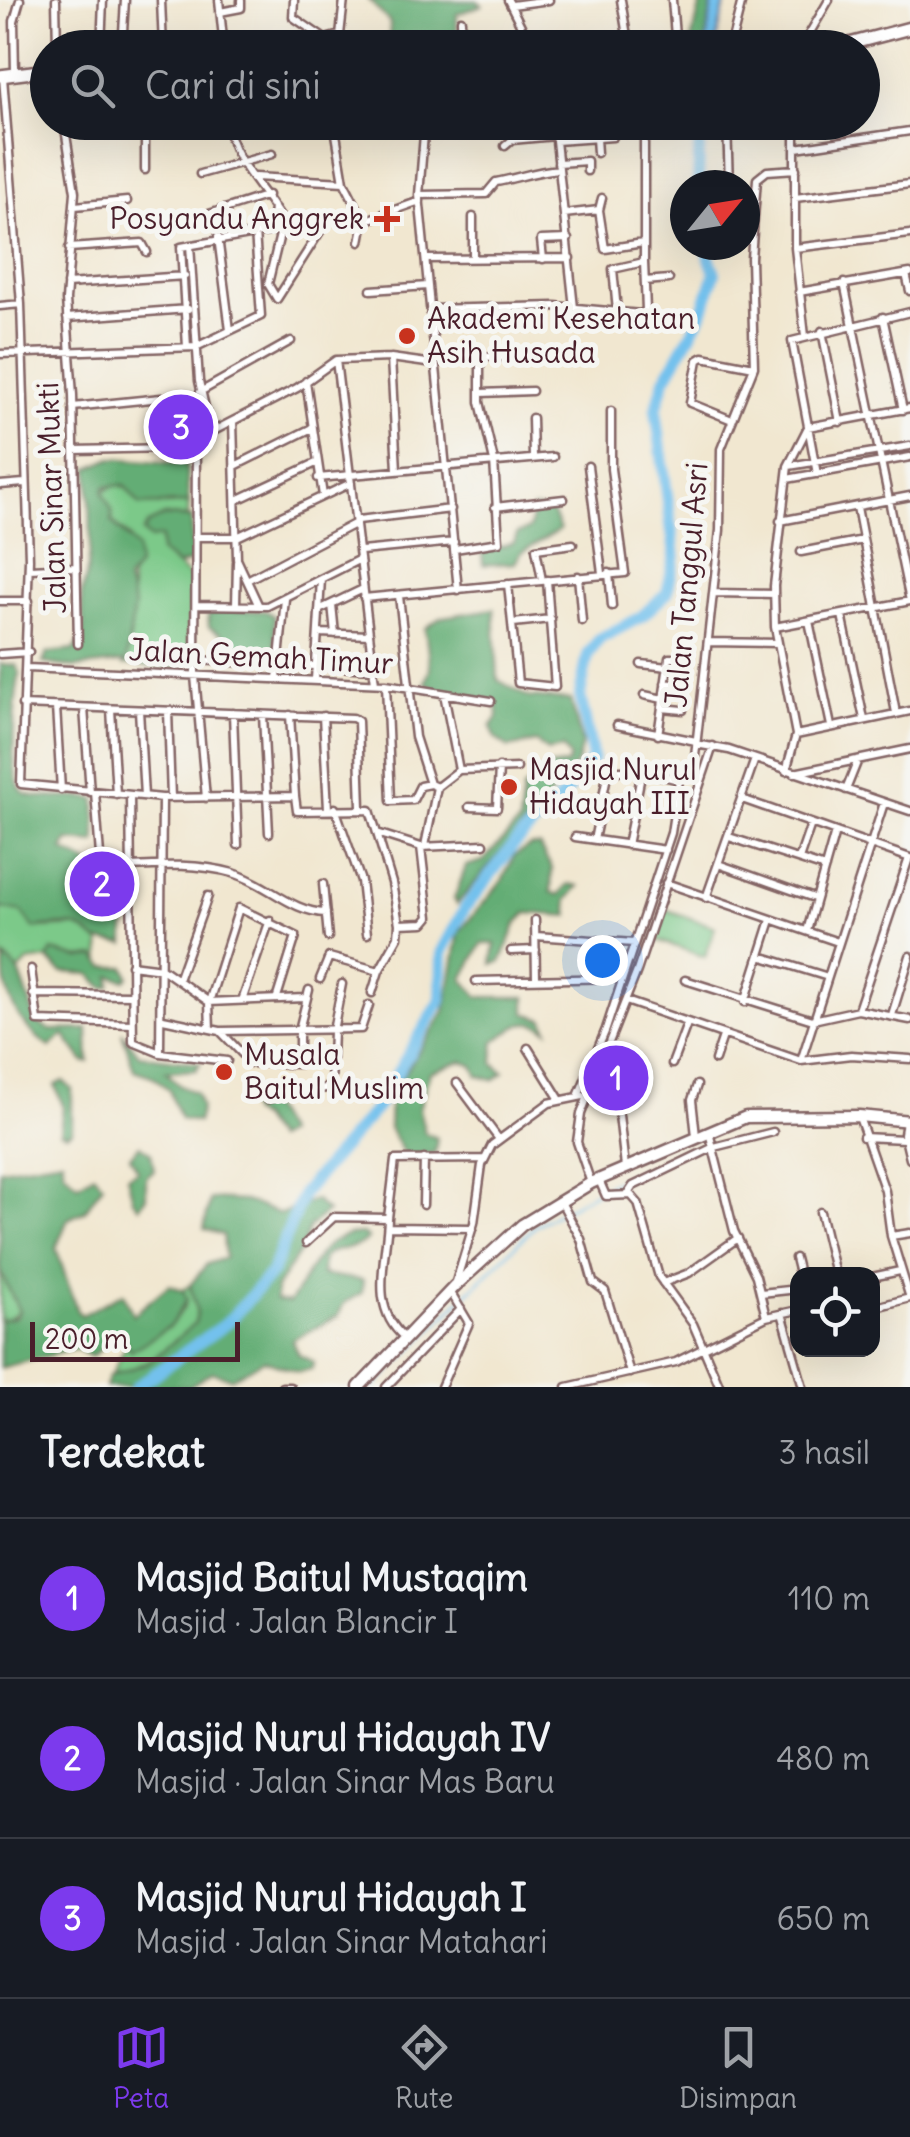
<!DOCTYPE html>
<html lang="id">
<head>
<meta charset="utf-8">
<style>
  body { margin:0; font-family:Delius,sans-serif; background:#242831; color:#f1f3f6 }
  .controls { position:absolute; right:30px; bottom:30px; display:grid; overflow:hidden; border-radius:20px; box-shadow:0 10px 40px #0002 }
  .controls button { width:90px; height:90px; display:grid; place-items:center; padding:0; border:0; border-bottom:2px solid #363941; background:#171b24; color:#f1f3f6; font:50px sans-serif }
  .compass { position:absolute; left:670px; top:170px; width:90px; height:90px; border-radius:50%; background:#171b24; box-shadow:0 10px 40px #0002; rotate:60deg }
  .scale { position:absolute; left:30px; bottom:25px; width:210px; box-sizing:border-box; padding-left:10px; border:5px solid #4a1f2b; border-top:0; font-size:28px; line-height:35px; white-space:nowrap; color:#4a1f2b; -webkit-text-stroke:8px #f6f6f2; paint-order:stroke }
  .you { position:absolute; left:602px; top:960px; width:35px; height:35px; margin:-25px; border:8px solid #fff; border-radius:50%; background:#1a73e8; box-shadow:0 0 0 15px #1a73e833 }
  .badge { display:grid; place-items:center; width:65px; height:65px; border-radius:50%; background:#7c3aed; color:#fff; font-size:32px; font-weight:700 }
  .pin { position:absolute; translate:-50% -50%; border:5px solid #fff; box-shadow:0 2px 10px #0006 }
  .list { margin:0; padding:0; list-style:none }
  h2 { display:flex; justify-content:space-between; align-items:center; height:130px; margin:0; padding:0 40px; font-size:42px }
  h2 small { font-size:32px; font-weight:400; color:#9ea1a6 }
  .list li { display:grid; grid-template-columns:65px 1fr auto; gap:30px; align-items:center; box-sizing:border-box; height:160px; padding:0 40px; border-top:2px solid #363941 }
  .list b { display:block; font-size:38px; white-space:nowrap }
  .list p { margin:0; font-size:32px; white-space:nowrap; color:#9ea1a6 }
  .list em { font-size:32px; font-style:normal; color:#9ea1a6 }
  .icon { flex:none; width:55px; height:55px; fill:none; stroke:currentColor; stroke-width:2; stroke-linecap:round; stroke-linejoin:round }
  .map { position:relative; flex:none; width:910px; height:1387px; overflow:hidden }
  .search { position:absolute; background:#171b24; box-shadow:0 10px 40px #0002; left:30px; right:30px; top:30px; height:110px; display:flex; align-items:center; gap:25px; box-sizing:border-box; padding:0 35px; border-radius:55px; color:#9ea1a6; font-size:38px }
  .sheet { height:610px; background:#171b24 }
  nav { display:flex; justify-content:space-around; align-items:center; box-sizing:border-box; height:140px; border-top:2px solid #363941; background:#171b24; font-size:28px; color:#9ea1a6 }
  nav a { display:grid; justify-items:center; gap:5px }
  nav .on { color:#7c3aed }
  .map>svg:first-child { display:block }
  .green { fill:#7bc989; stroke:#62745a; stroke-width:2.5 }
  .forest { fill:#64ad75; stroke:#576650; stroke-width:2.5 }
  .water { fill:#73c1ed; stroke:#5e708c; stroke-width:2.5 }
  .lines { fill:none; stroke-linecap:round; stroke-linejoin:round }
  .stream { stroke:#73c1ed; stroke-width:2.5 }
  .river { stroke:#73c1ed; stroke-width:12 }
  .street-casing { stroke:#846565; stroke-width:11 }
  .secondary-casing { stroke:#846565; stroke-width:15 }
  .primary-casing { stroke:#846565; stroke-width:16 }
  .street { stroke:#fff; stroke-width:6 }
  .secondary { stroke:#fff; stroke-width:10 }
  .primary { stroke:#fff; stroke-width:11 }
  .poi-dot { fill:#c8321e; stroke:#f6f6f2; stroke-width:4 }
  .labels { text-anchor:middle; stroke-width:10; stroke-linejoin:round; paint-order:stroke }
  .poi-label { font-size:30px; fill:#4a1f2b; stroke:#f6f6f2; text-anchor:start }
  .street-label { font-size:30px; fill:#4a1f2b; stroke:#f6f6f2 }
</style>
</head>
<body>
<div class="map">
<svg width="910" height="1387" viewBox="0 0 910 1387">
  <rect width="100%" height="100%" fill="#f6f6f2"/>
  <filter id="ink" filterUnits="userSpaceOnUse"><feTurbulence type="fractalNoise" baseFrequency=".01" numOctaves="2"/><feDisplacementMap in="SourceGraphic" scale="20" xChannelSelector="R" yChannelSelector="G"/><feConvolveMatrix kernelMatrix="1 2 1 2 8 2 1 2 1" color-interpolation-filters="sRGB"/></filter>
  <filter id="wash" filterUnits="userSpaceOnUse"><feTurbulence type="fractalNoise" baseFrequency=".0048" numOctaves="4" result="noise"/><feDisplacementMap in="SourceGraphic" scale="40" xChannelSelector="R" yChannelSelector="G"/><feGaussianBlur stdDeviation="2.25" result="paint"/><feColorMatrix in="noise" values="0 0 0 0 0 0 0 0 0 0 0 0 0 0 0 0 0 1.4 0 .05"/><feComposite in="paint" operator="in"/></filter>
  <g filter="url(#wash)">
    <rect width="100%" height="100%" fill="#f1e7d0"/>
    <path class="green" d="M117,483C150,501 144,509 189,503L188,517L166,516L151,523L155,536L163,540L160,552L191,577V651L179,668L123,665C137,643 129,568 130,538L112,522V510L102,493Z
      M0,908L22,911L37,928L78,926L100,941L101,963L96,956L79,958L52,951L48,959L28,962L19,971L0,958Z
      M665,909L715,927L705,957L654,939Z
      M0,1271L19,1311L5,1321L0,1320Z
      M190,1285C191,1296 198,1306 196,1317C193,1343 136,1370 112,1374L126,1345L132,1350L170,1326L185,1306L183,1290Z"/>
    <path class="forest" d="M369,0L478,1L482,5L457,14V47H356L362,36L376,45L389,39L390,23Z
      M702,0H713L705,47H694L691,41Z
      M112,458L186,464L189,503L140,505L124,485L105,487L103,493L112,510V522L137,548L138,566L127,581L134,606L126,662L75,668L43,663L47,653L74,650C93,623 76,609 83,588C95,550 89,509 89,468Z
      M534,508L552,512L560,530L521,553L515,563L483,565L482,552L514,543L517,534L529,529Z
      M165,516L192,518V561L178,566L160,552L161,537L150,539L143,532L148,524Z
      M494,609L498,680L528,697L571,700L582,744L577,763L457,904L454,899L466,866L483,861L519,823L523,789L548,767L566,765L570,758L563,748L547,751L536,742L509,748L496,739L491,727L498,717L497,703L444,692L425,683L430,669L425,628L442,617Z
      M234,610L266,611L274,616L276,661L225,657L223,635L209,627L208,614Z
      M0,664L16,665L20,673C15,693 6,786 26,794C46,801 74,794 96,799V843L68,841L63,850L91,865C83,886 88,893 105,909H125V944L97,941C74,918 64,926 34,928L22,912L0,908Z
      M530,846H539L552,868L551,892L559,895L569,884L579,886L567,900L569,916L527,913L517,923L501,962L492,964L495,944H482L463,979L479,997H526V1013L544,1019L548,1030C524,1014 517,1028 495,1041L493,1063L504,1072L494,1080L478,1076L473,1066L462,1061L430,1072L419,1109L425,1133L437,1138L435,1153L405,1156L389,1128L390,1096L445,1011L459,932L502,881L514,856Z
      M52,951L80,958L96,956L105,967H125L129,976L126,980L111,976L110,986L104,988L90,974L61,972L48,959Z
      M5,957L19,971L37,1023L51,1030L88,1029L89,1062H84L64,1035L50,1047C20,1027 0,995 5,957Z
      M122,1032L139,1055L200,1063L196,1070L166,1072L180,1086L196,1093L201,1107L197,1122L180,1119L169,1090L154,1077L134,1070Z
      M63,1081L72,1089V1131L66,1134L60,1132L63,1106L55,1085Z
      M248,1084L268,1103L286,1134L275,1140L260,1118L251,1114L242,1090Z
      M140,1145L151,1153L154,1170L146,1177V1197L139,1207L133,1200L127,1176L138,1170L130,1156Z
      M62,1159L64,1171L78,1184L94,1174L103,1184L85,1211L68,1219L56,1248L77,1311L82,1315L123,1293L133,1315L169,1285L183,1290L187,1300L170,1326L131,1351L120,1334L91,1357L76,1349L0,1368V1320L16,1317L19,1311L0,1271V1169Z
      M210,1199L245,1201L280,1214L315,1200L327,1212L309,1227L302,1248L276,1288V1300L289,1303C311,1273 319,1232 363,1234L368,1239C355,1252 336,1245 323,1258L322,1275L363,1280L362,1293L344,1303L338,1316L292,1340L299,1355L314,1362L312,1369L299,1372L264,1360L232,1378L212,1372L188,1387H105L109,1376L148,1363L195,1323L197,1313L190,1285L207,1264L225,1258L223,1235L204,1229Z"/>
    <path class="water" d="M713,0H726L715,47H705Z"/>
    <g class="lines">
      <path class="stream" d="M606,1186L618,1181
        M374,1387L535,1226L599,1190"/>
      <path class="river" d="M698,185L700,122
        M136,1387L228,1322L272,1272L303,1193L376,1108L441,1000L442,951L465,908L515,843L558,802L593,759L580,695L588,655L599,639L641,617L667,593L675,556L656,410L665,379L701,316L715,273L705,245"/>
    </g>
  </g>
  <g filter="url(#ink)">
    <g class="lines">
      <defs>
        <path id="street" d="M56,0L57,48
          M161,0L163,48
          M219,0L224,48
          M294,0L293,17L325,39L321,48
          M508,0L532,48
          M621,0L629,48
          M672,0L676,48
          M512,5L549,0
          M220,12L241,8V0
          M461,20L462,48
          M325,39L340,35L344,0
          M101,48L103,0
          M122,48L125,0
          M730,48L742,0
          M801,48L829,0
          M15,72L14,21L20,0
          M3,77L21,304L29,559L21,784L162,798L295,796L297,811L370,810L392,883L399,924L398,937L379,971L329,957L320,979
          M64,122L75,192L66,300L73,395L78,644
          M138,122L145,141V170
          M227,122C231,160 265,190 283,222
          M334,122L344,182L364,221L360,242
          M425,122L419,195L458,590
          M554,122L574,308
          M644,122V262
          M727,122L729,185
          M795,122V248L805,336
          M596,138L597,153
          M556,141L613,137
          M505,146L512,140L555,136
          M796,148L910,131
          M558,163L587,161V171
          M200,174L272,154
          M255,177L344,182
          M419,195L486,194L496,182C518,178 535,171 559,169
          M602,198L599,210L605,249L643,243
          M795,198L910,184
          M75,206L127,201
          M564,214L599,210
          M473,217V257
          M364,221L420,201
          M283,222L321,230L277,299L268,284Z
          M169,227L268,195
          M321,230L325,220
          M218,237L230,330
          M190,245L199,381L210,429
          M69,248L142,243L147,252
          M795,248L910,234
          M426,259L570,258
          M543,259L541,240L568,239
          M906,274L910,291
          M645,281L669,279
          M844,283L910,601
          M67,284L185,276
          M371,290L428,286
          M799,292L910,273
          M0,306L21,304
          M431,309L555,306L641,314L646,310L644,262L613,269L617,311
          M883,317L903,410
          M67,318L188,309
          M822,331L840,422
          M187,347L181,247L272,231L274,207
          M0,354L196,347L261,316L255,232
          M433,354L545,359
          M391,358L397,470
          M336,360L375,683
          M306,381L323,496
          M200,392L291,341
          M481,393L532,391
          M73,407L171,397L181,399L196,440L195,676L206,798
          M532,418L533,458
          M732,420L690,403L698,360L703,357L754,367
          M233,421L237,559L258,604
          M74,450L170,448L196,440L297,388L336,360L391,358L434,364
          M235,466L312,428
          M588,466L602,573
          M789,466L910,446
          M817,474L792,341L910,312
          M318,478L553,457
          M787,479L910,457
          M0,485L24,483
          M237,500L316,463
          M495,507L564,499
          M857,507L896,713
          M358,520L451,509
          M780,521L910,496
          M195,537H237L351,483
          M455,549L499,542L494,461L480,402V353
          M361,551L454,542
          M801,552L863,540
          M29,569L76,567
          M609,573L612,606
          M578,576L582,621
          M249,579L356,523
          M542,580L536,549L573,544
          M508,584L518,683L555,687L547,580
          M713,593L774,594
          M399,596L415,737L430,784L437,787
          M364,598L625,573L611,469V411
          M0,601H29
          M332,604L335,634
          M196,605L267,606L360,559
          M236,605L237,562
          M319,610L363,589
          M842,615L864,719
          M809,621L831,726
          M513,623L551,619
          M775,627L910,601
          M319,633L369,635
          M708,642L778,643
          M0,654L29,652
          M195,660L375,669
          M641,664L668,667
          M27,668L386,684L491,701
          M277,679L285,599
          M315,680L321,579
          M665,683L687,685
          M386,684L391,801L413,800L420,786L430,784
          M444,694L459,770
          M644,695L663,699
          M22,705L353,718L358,721L361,807
          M56,707L61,790
          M84,708L90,792
          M662,708L683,710
          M111,709L116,794
          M139,710L144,796
          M168,711L171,798
          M233,713L238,845
          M263,715L269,833
          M290,715L295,796
          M323,716L328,809
          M617,725L696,741
          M658,735L669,658H684
          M796,735L910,711
          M696,744L729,750L910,811
          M459,770L517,768
          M786,771L796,735L775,627L774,586L788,466L808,427L910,408
          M794,773L910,749
          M437,787L459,770
          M846,790L858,760
          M95,792L101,868C145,867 189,861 233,873C267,883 291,912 326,913
          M130,795L133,1042L160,1053L227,1061
          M742,799L910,858
          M469,807L497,808L499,767
          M335,808L361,881L367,934
          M377,833L421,847L484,844
          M575,837L666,850
          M729,837L825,868
          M594,840L608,771H642L679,780
          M627,845L642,771
          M425,846L437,787
          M799,859L811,824
          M721,865L814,898
          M666,883L838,942
          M323,884L328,937
          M706,898L755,759
          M535,920L536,978
          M399,924L424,923L429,917L421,847
          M807,931L835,832
          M536,936L634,943
          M511,951L536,950
          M760,956L828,977
          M131,965L162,969L209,1002L305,998
          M31,969L38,1021L132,1024
          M178,980L208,896
          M685,980L813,1020L858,1010L910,1020
          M476,981L621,978
          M372,993L379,971
          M33,994L132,995
          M243,998L270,920
          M626,1001L801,1061L851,1055L910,1059
          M745,1002L771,920
          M858,1010L909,858
          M892,1015L910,956
          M163,1019L220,1031L361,1029L369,1005
          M210,1029L209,1002L239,908L296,936L277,997
          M221,1032L251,1063L299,1064V1030L309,990
          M528,1048L559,1098
          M160,1053L162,798
          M604,1057L639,1068
          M715,1060L723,1036
          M801,1061L884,803
          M672,1064L687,1024
          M457,1083L498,1138
          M579,1094L606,1029L671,833L679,780L694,765L720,530L721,449L754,367L751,258L757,179L767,171L796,169
          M267,1099L331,1087L333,1031L342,984
          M619,1115L625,1167
          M859,1117L885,1191L891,1236L910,1298
          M906,1121L904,1134L910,1159
          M709,1132L734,1231L756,1276L766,1317
          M696,1136L692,1100L697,1085
          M863,1137L904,1139
          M599,1180L606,1196L631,1195L638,1203L659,1277L693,1324L720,1387
          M591,1183L577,1142L581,1114L637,971L713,746
          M627,1195L633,1186L714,1147L773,1132
          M561,1202L581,1239L593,1282L605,1291L630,1373
          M423,1205L424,1159
          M820,1212L835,1274
          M388,1218L395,1160L484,1159
          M388,1227L473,1228
          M891,1236L910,1233
          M306,1243L334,1217L388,1218C387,1259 368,1306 404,1337
          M795,1258L799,1274
          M872,1277L900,1271
          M663,1283L689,1273L738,1238
          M455,1285L474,1223L482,1165L492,1145L549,1103L583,1096
          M761,1293L798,1289
          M872,1308L910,1298
          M782,1313L803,1387
          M282,1387H290
          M386,1387L461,1309
          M441,1387L469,1323L450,1291
          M567,1387L676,1362L766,1317L798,1310"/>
        <path id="secondary" d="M359,1387L455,1286L522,1225L591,1183L746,1117L859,1116L910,1121"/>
        <path id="primary" d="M834,48L910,28
          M0,76L48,70"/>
      </defs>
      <use href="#street" class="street-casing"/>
      <use href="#secondary" class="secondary-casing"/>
      <use href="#primary" class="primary-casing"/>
      <use href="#street" class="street"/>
      <use href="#secondary" class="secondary"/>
      <use href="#primary" class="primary"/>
    </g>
  </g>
  <g class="poi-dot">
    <path d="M382 204h10v10h10v10h-10v10h-10v-10h-10v-10h10z"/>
    <circle cx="407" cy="336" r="10"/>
    <circle cx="509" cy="787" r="10"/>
    <circle cx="224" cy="1072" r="10"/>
  </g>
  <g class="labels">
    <g class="poi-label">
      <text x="364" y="229" text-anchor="end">Posyandu Anggrek</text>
      <text x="427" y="329">Akademi Kesehatan<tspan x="427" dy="34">Asih Husada</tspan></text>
      <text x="529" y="780">Masjid Nurul<tspan x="529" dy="34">Hidayah III</tspan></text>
      <text x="244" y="1065">Musala<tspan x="244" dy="34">Baitul Muslim</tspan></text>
    </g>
    <g class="street-label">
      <text transform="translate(52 498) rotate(-92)" y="10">Jalan Sinar Mukti</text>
      <text transform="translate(687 585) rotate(-85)" y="10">Jalan Tanggul Asri</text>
      <text transform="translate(261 657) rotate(3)" y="10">Jalan Gemah Timur</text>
    </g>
  </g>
</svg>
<div class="controls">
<button><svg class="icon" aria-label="locate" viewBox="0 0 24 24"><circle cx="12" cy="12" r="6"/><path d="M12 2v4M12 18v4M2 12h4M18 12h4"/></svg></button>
</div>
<svg class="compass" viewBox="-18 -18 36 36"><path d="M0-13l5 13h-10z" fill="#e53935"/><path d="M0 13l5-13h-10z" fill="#9ea1a6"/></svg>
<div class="scale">200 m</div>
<div class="you"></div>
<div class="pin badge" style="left:616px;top:1078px">1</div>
<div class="pin badge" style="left:102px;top:884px">2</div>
<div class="pin badge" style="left:181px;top:427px">3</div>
<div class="search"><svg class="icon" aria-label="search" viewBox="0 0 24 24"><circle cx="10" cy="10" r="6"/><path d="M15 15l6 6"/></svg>Cari di sini</div>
</div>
<section class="sheet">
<h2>Terdekat<small>3 hasil</small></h2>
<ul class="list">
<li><span class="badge">1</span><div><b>Masjid Baitul Mustaqim</b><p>Masjid · Jalan Blancir I</p></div><em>110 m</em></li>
<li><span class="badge">2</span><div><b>Masjid Nurul Hidayah IV</b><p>Masjid · Jalan Sinar Mas Baru</p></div><em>480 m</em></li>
<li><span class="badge">3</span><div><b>Masjid Nurul Hidayah I</b><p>Masjid · Jalan Sinar Matahari</p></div><em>650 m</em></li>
</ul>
</section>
<nav>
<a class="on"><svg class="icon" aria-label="map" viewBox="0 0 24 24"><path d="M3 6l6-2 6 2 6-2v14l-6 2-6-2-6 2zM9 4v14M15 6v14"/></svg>Peta</a>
<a><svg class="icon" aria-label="directions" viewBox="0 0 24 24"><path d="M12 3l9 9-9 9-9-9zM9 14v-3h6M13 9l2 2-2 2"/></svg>Rute</a>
<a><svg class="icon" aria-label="saved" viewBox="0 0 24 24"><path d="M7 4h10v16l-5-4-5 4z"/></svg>Disimpan</a>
</nav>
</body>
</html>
